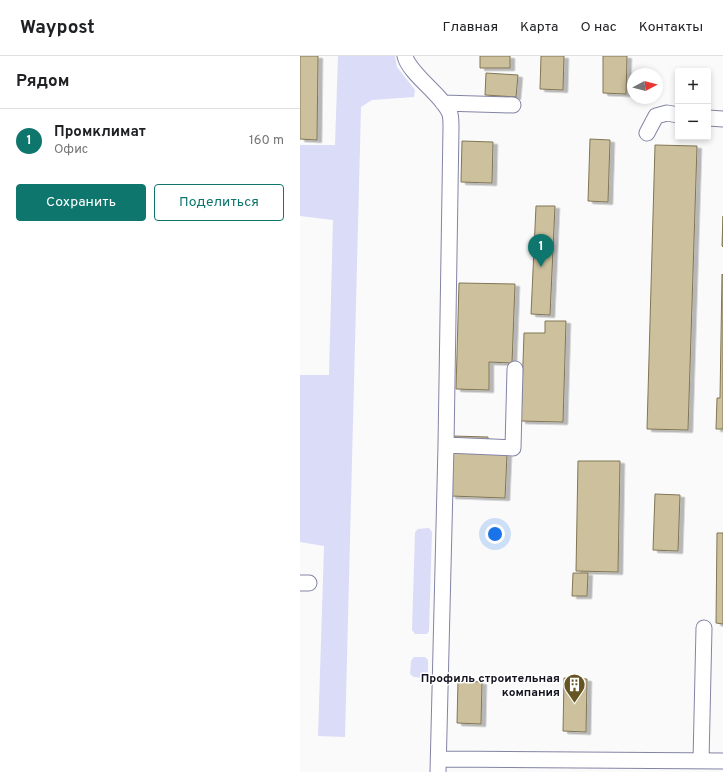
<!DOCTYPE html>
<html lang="ru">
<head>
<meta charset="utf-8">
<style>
  body { margin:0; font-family:Overpass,sans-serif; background:#f6f6f6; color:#202124 }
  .controls { position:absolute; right:12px; top:12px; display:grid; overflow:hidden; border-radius:4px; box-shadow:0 2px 6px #0003 }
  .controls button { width:36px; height:36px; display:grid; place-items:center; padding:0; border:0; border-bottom:1px solid #e0e0e0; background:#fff; color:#202124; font:20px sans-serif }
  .compass { position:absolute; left:327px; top:12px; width:36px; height:36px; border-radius:50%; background:#fff; box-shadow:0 2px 6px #0003; rotate:83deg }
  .you { position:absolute; left:195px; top:478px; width:14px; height:14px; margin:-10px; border:3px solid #fff; border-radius:50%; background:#1a73e8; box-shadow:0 0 0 6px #1a73e833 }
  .badge { display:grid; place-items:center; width:26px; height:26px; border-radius:50%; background:#0f766e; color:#fff; font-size:13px; font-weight:700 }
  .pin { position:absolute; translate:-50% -33px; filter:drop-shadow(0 1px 2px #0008) }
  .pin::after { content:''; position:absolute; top:21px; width:14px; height:12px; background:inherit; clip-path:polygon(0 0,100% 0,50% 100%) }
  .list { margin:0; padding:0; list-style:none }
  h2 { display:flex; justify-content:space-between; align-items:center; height:52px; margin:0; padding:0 16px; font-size:17px }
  h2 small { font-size:13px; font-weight:400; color:#757577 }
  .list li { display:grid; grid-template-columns:26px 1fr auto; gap:12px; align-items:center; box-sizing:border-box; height:64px; padding:0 16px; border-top:1px solid #e0e0e0 }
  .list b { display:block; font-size:15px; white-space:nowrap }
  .list p { margin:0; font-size:13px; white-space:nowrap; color:#757577 }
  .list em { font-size:13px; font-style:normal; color:#757577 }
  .actions { display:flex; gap:8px; padding:12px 16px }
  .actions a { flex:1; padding:9px 0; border:1px solid #0f766e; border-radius:4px; text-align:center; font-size:14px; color:#0f766e }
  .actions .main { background:#0f766e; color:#fff }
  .map { position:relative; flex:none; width:423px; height:716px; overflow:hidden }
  header { display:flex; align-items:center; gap:24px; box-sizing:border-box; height:56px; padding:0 20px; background:#fff; border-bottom:1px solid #e0e0e0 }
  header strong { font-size:19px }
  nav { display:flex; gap:22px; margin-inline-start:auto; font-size:14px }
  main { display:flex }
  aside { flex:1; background:#fff }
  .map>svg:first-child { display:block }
  .green { fill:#dbdcf7 }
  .building { fill:#ccc09d; stroke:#817655; filter:url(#shadow) }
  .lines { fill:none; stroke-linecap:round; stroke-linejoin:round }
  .minor-casing { stroke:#8384a5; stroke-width:17 }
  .minor { stroke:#fff; stroke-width:15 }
  .labels { text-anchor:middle; stroke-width:3; stroke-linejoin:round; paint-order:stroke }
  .poi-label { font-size:12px; font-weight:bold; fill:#13131f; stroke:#fff; text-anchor:end }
</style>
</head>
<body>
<header>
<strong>Waypost</strong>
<nav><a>Главная</a><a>Карта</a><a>О нас</a><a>Контакты</a></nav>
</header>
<main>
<aside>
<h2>Рядом<small></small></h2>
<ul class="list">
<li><span class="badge">1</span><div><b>Промклимат</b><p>Офис</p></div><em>160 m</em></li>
</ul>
<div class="actions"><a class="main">Сохранить</a><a>Поделиться</a></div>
</aside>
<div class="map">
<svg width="423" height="716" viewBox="0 0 423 716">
  <defs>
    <filter id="shadow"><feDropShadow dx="4.5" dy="2.5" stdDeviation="0" flood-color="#0004"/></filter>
  </defs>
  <rect width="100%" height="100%" fill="#fafafa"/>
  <path class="green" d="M38,0H95L97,11L115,34L114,41L72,44L61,51L45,681L18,680L24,490L0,486V319H29L33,164L0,160V89H35Z
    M129,472L132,476L129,575L127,578H115L112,574L115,476L118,473Z
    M114,601H125L128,604V618L125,622L114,621L110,618L111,605Z"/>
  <path class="building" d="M0,0H18L17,84L0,83Z
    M180,0H210V12H180Z
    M241,0H264L263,34L240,33Z
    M303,0H327L326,38L303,37Z
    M186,17L218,19L216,41L185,39Z
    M290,83L310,84L308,146L288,145Z
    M162,85L193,86L192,127L161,126Z
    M355,89L397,90L388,374L347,373Z
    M236,150H255L250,259L231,258Z
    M423,160V191L422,190Z
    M422,218L423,219V373H416L417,342H420Z
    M159,227L215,228L212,307L189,306V334L156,333Z
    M245,265H266L263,366L221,365L224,277H245Z
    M152,380L188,381V387L152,385Z
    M152,395L207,398L205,442L151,440Z
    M278,405H320L318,516L276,515Z
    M355,438L380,439L378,495L353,494Z
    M417,477H423V568L416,567Z
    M273,517H288L287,540H272Z
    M264,622L287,623L286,676L263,675Z
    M158,625L182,626L181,668L157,667Z"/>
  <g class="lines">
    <defs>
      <path id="minor" d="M105,0C109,18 143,39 150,58C151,62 151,67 151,71L146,389L138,716
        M143,47L213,49
        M408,62L423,63
        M347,77L356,60L367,57L378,59
        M146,389L213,392L215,313
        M0,527H9
        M139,703L423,705
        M401,705L404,572"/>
    </defs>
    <use href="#minor" class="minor-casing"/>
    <use href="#minor" class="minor"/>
  </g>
  <defs>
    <symbol id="building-pin" viewBox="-11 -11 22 30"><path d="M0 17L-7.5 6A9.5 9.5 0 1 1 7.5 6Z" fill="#665523" stroke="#fff"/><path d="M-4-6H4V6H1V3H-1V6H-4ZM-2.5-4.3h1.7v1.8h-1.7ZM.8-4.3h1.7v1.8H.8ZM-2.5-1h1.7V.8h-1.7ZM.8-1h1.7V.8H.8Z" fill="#fff"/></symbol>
  </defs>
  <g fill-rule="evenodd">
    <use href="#building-pin" x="262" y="616" width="25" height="34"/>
  </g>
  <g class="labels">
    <g class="poi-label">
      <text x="260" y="626">Профиль строительная<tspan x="260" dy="14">компания</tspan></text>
    </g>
  </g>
</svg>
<div class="controls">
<button>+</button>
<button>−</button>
</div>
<svg class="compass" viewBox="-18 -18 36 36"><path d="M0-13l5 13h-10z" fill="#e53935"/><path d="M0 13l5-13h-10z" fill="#757577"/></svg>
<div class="you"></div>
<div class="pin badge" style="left:241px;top:211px">1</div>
</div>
</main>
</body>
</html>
